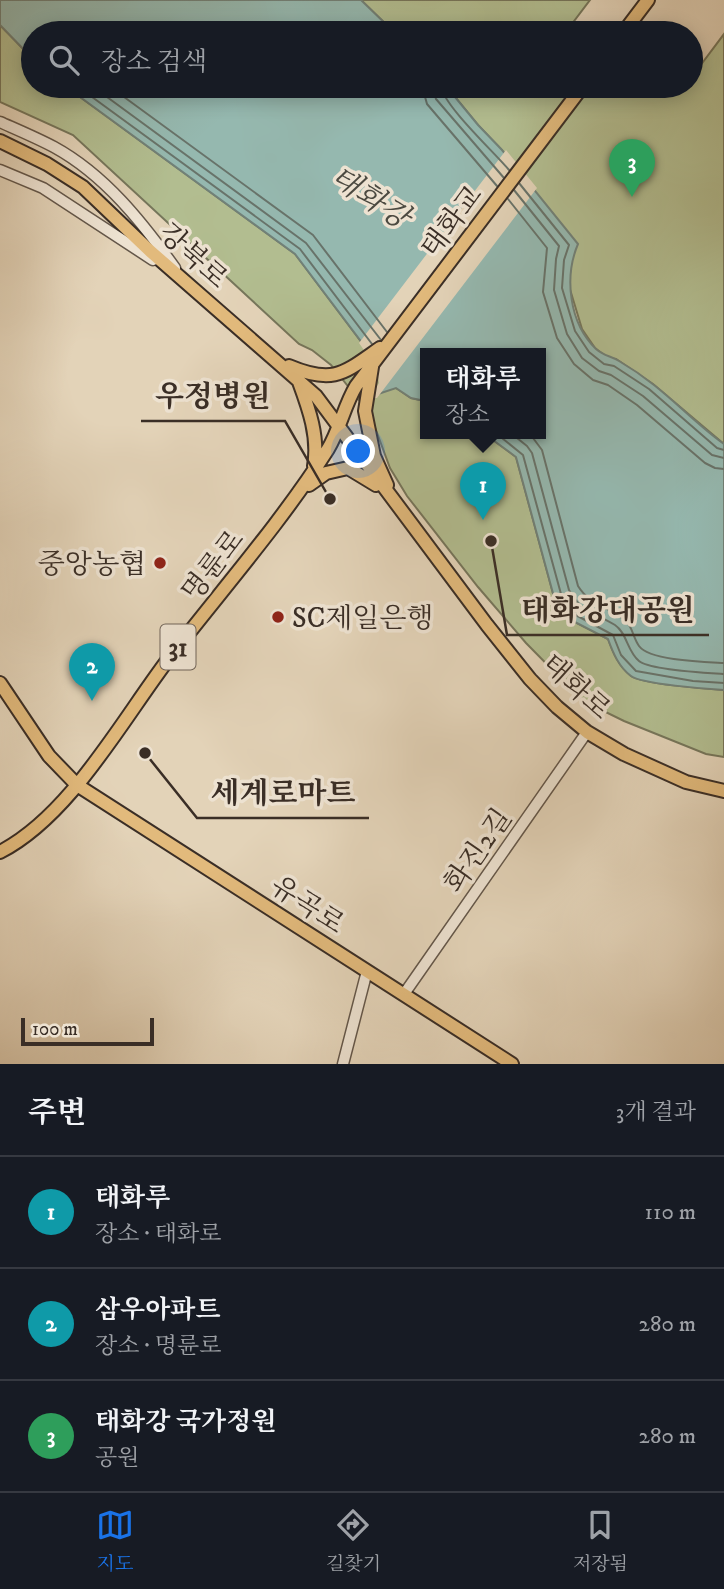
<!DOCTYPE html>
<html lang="ko">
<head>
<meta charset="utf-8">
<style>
  body { margin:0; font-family:"IM FELL DW Pica","Noto Serif KR",serif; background:#20242c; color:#f1f3f6 }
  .scale { position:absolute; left:21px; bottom:18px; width:133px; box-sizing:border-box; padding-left:7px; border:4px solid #3a2e26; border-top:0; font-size:19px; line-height:24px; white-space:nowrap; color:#3a2e26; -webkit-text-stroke:5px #ede2d1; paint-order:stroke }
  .you { position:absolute; left:359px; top:452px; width:24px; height:24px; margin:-18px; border:5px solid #fff; border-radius:50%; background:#1a73e8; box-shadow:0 0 0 10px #1a73e833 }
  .badge { display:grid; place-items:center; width:46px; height:46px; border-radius:50%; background:#1a73e8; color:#fff; font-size:23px; font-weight:700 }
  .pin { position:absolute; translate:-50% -58px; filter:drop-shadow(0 2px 4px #0008) }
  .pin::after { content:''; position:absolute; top:37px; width:24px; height:21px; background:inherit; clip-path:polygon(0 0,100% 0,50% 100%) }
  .popup { position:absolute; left:420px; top:348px; width:126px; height:91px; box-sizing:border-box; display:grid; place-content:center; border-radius:0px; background:#171b24; filter:drop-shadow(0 2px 5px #0005); font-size:23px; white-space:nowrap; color:#9ea1a6 }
  .popup b { font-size:26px; color:#f1f3f6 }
  .popup::after { content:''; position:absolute; left:50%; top:100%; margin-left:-14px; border:14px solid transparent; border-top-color:#171b24 }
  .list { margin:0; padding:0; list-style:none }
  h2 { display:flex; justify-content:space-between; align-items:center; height:91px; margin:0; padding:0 28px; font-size:30px }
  h2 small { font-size:23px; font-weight:400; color:#9ea1a6 }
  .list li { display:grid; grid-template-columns:46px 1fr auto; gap:21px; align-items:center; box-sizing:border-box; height:112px; padding:0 28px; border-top:2px solid #363941 }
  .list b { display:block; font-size:26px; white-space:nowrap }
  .list p { margin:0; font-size:23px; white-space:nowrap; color:#9ea1a6 }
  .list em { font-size:23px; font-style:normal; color:#9ea1a6 }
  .icon { flex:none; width:38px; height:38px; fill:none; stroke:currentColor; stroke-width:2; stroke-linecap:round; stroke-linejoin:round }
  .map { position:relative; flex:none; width:724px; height:1064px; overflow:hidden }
  .search { position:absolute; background:#171b24; box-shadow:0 4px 18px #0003; left:21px; right:21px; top:21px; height:77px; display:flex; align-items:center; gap:18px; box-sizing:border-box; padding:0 24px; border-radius:38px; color:#9ea1a6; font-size:26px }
  .sheet { height:427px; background:#171b24 }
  nav { display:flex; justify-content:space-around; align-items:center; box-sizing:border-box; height:98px; border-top:2px solid #363941; background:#171b24; font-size:19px; color:#9ea1a6 }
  nav a { display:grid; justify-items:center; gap:4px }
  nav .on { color:#1a73e8 }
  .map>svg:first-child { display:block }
  .green { fill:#b2bd90; stroke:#76765b; stroke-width:2 }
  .water { fill:#95b8af; stroke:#718178; stroke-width:2 }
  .pier { fill:#e3d3b8 }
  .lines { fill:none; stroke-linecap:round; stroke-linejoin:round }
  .shore { stroke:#68736a; stroke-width:2 }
  .minor-casing { stroke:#64574a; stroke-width:13 }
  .major-casing { stroke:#3a2e26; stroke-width:16 }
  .minor { stroke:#ede2d1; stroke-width:10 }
  .major { stroke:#e2ba7c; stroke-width:12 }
  .poi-dot { fill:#8f2418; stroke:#ede2d1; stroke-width:2.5 }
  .labels { text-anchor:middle; stroke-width:7; stroke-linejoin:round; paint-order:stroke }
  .shield { fill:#ede2d1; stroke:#706459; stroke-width:2 }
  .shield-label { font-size:26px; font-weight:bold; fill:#3a2e26 }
  .street-label { font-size:28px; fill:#3a2e26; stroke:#ede2d1 }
  .poi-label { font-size:28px; fill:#3a2e26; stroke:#ede2d1; text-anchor:end }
  .water-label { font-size:30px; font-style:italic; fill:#4c4a41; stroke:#ede2d1 }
  .leader { fill:none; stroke:#3a2e26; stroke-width:2.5 }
  .callout-dot { fill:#3a2e26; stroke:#ede2d1; stroke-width:2.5 }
  .callout-label { font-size:30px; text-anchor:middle; font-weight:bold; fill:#3a2e26; stroke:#ede2d1; stroke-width:7; stroke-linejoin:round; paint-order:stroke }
</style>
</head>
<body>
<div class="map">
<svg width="724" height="1064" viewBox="0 0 724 1064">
  <rect width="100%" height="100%" fill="#e3d3b8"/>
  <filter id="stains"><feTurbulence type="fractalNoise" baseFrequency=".00286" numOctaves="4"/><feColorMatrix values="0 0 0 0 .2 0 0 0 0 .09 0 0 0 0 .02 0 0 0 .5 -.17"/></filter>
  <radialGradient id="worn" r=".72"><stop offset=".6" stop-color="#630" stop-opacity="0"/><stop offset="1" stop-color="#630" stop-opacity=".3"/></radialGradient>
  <path class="green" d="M361,0H590L565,33H395Z
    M0,25L33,59V86H65L295,254L396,388L411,398L425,401V434H479L493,440L516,457L554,597L567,618L608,639C613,653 619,667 631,676C641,684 708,689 724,690V757L706,754L624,721L583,701L526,643L478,587L407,496L390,468L370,414L331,365L312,350L299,344L73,135L0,102Z
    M724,34V444L653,384L616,359L608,358L595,348L582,329L569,286L571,261L502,150L478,125L446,86H620L631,95L638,86H691V72L694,74Z"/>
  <path class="water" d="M0,0H361L395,33H33V59L0,25Z
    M65,86H446L478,125L502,150L578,244C564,277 569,323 596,349C604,356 611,356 619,361C631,368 644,377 654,385C678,404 700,427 724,444V690C708,689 641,684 631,676C619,667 613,653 608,639L567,618L554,597L516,457L493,440L479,434H541V354H425V401L411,398L396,388L375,395L383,384L381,368L295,254Z"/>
  <path class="pier" d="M506,150L537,188L377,398H373L372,394L379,383L377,369L359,343Z"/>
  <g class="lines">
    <path class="shore" d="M77,86L300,249L372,344
      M92,86L306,243L381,340
      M109,86L313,235L387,332
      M422,86L427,104L497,186
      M432,86L436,99L504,178
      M441,86C443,105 495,153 509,170
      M519,183L569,245L564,260L562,288L575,331L589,352L604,364L614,366L649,389L717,448L724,450
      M514,190L559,246L556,259L554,290L567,334L582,358L599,371L611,375L643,396L712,455L724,458
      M508,199L547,248L543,292L557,338L574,364L593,380L608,385L637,405L705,463L715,468L724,469
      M497,434L523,455L561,594L572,613L613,635L621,655L636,671L693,681L724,683
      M512,434L527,446L532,453L569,590C582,614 594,612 615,625C627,633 627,651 639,661C649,670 708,673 724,674
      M530,434L542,450L578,586C589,604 606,606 622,618C633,625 632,636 639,646C650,661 705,662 724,663"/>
    <defs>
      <path id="minor" d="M0,122C18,130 37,138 54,147C105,175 142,222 175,268
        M0,170L43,188L153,260
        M404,994L587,732
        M343,1064L367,971"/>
      <path id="major" d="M623,33L648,0
        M0,141L47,164L83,187L150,251L316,396L487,625L530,679L557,707L587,732L624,754L686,782L724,791
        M289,366C334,385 344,373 380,348
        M372,367L365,411L374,456L387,485
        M299,382C309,409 319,437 314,466
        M309,485L326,473L348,468L376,485
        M0,683L49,756L77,785L512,1064
        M0,852C72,815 124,716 173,653C226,585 282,521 328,449C340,429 344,406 356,386L583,86"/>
    </defs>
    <use href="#minor" class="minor-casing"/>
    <use href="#major" class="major-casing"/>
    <use href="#minor" class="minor"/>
    <use href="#major" class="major"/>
  </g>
  <g class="poi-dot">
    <circle cx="160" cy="563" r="7"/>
    <circle cx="278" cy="617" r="7"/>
  </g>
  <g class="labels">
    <rect class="shield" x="160.5" y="624.5" width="35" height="45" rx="5"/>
    <g class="shield-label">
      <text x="178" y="656">31</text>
    </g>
    <g class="street-label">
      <text transform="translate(451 221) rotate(-53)" y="10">태화교</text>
      <text transform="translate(194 255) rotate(42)" y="10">강북로</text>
      <text transform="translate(212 565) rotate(-52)" y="10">명륜로</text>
      <text transform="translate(577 686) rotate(42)" y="10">태화로</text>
      <text transform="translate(477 850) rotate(-55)" y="10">화진2길</text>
      <text transform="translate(308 904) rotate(33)" y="10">유곡로</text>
    </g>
    <g class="poi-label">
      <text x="146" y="573">중앙농협</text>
      <text x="292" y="627" text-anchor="start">SC제일은행</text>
    </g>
    <g class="water-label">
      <text transform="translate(370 197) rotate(33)" y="10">태화강</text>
    </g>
  </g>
  <path class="leader" d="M330 499L285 421H141M491 541L507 635H709M145 753L197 818H369"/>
  <g class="callout-dot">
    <circle cx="330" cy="499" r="7"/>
    <circle cx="491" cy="541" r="7"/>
    <circle cx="145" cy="753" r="7"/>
  </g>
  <g class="callout-label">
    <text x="213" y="406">우정병원</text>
    <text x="608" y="620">태화강대공원</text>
    <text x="283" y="803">세계로마트</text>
  </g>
  <rect width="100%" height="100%" filter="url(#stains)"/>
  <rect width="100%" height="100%" fill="url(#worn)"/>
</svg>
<div class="scale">100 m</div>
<div class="you"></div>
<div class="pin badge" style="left:483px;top:520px;background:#0f9aa8">1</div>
<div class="popup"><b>태화루</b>장소</div>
<div class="pin badge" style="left:92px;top:701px;background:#0f9aa8">2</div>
<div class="pin badge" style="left:632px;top:197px;background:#2e9e5b">3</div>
<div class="search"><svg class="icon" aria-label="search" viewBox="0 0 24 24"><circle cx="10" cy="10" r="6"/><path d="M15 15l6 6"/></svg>장소 검색</div>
</div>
<section class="sheet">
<h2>주변<small>3개 결과</small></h2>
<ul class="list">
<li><span class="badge" style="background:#0f9aa8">1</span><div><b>태화루</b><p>장소 · 태화로</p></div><em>110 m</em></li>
<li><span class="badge" style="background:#0f9aa8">2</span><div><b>삼우아파트</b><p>장소 · 명륜로</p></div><em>280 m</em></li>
<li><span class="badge" style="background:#2e9e5b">3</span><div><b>태화강 국가정원</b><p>공원</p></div><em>280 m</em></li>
</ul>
</section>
<nav>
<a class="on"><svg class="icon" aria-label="map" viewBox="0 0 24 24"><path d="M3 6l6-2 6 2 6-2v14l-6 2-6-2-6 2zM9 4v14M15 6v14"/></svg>지도</a>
<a><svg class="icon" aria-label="directions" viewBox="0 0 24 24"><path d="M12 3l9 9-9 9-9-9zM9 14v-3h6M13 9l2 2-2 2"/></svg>길찾기</a>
<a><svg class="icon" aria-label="saved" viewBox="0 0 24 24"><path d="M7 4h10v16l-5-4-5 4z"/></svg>저장됨</a>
</nav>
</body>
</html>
